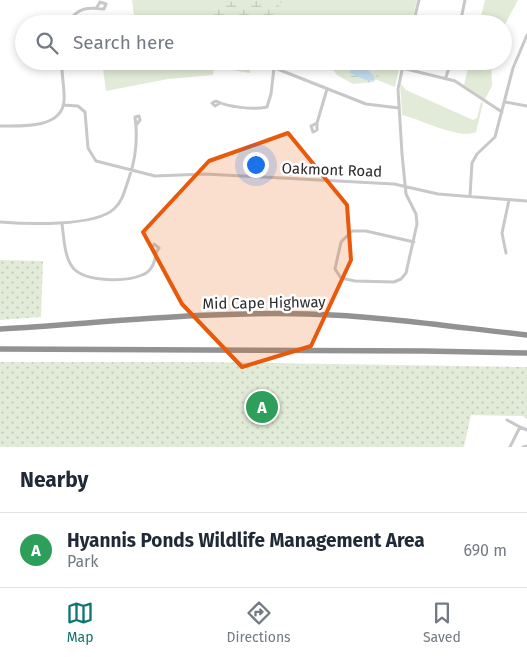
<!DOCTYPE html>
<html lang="en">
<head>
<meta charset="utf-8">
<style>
  body { margin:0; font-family:"Fira Sans",sans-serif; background:#f2f2f3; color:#1f2937 }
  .you { position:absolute; left:255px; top:164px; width:18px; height:18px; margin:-12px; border:4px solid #fff; border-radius:50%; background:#1a73e8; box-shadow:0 0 0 8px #1a73e833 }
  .badge { display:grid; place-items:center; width:32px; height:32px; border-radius:50%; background:#0f766e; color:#fff; font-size:16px; font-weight:700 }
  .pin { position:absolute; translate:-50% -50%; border:2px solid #fff; box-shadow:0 1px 5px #0006 }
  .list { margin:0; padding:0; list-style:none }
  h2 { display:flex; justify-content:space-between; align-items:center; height:65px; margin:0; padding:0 20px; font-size:21px }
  h2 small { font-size:16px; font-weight:400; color:#747a83 }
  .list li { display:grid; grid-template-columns:32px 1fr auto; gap:15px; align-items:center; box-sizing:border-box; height:75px; padding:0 20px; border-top:1px solid #e0e1e3 }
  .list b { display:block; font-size:19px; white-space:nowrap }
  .list p { margin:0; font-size:16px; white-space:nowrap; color:#747a83 }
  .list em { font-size:16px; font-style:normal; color:#747a83 }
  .icon { flex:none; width:28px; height:28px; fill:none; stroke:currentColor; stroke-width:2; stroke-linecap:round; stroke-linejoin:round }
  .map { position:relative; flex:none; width:527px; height:447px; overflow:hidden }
  .search { position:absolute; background:#fff; box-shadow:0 2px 8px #0003; left:15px; right:15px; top:15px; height:55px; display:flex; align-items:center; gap:12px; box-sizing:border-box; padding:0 18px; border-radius:28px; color:#747a83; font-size:19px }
  .sheet { height:140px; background:#fff }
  nav { display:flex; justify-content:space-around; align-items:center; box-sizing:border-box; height:70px; border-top:1px solid #e0e1e3; background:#fff; font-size:14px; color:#747a83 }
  nav a { display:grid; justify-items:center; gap:2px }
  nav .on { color:#0f766e }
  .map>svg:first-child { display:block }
  .green { fill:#e1ebd7 }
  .wetland { fill:url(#wetland-marsh); fill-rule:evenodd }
  .park { fill:url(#park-dots) }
  .water { fill:#c1daed }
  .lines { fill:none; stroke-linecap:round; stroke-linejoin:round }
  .minor { stroke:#c8c8c8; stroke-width:3 }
  .highway { stroke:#929292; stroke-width:5.5 }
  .marked { fill:#e8590c; fill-opacity:0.2; stroke:#e8590c; stroke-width:4; stroke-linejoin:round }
  .labels { text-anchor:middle; stroke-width:5; stroke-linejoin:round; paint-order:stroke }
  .street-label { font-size:15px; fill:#2b2b2b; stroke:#fff }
</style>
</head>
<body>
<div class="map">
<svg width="527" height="447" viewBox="0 0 527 447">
  <defs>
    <pattern id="wetland-marsh" width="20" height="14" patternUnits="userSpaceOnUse" patternTransform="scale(1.25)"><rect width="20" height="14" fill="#e1ebd7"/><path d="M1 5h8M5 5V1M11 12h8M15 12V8" fill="none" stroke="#c1cab9"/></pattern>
    <pattern id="park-dots" width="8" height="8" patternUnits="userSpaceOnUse" patternTransform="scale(1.25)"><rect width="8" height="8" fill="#e1ebd7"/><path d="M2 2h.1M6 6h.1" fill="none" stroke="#c1cab9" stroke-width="1.8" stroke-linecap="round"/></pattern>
  </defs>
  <rect width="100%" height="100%" fill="#fff"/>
  <path class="green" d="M132,0H417L411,24H135Z
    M485,0H518L503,28V24H479Z
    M102,61H251L250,73L214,67L213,75L168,79L106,91Z
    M329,61H401L395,87Z
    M470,61H491L492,86L485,99L464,85Z
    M400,83L406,90L473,120L477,118L481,102L483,103L476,132C460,140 420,119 402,115Z"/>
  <path class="wetland" d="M234,0H281L282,1L268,24H201L199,20L202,17Z
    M327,62L351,69L365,62L367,69L374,74L378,71L381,73L374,82L353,84L337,75ZM363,65L374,76V80H367L362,76L353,75L350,70Z"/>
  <path class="park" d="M0,260L43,261L41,317L0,320Z
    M0,362H203L527,367V419L523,416L471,415L464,447H0Z"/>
  <path class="water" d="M363,65L375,77L374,80L368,81L350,73V70Z"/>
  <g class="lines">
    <path class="minor" d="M67,24C77,7 88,7 104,9L106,4L100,2L97,7
      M413,24L419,0
      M460,24L465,0
      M257,61L366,104L399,108
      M404,61L398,89L402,154L406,194L416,214L417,224L406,273L401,279L394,282L355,281L341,278L335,269L341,242L352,231H366L414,242
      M402,68L455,81L502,112
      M446,77L451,61
      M505,102L527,106
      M220,103L215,106L212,103L216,101C227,107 254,110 267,107L271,94L274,68
      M63,105L78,106L85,112L88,148L96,161L155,176L205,174L394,184L438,194L527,201
      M317,123L311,126L313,132L317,130V123L327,89
      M0,126C20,126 62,129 64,101C65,88 61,74 62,61
      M470,196L472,163L477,154L495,137L513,68L527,35
      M0,222C26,224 94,227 114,209C123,201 125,189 129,178C136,158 138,138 135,117L139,116L140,120L137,124
      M62,224C64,237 64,258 74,269C87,282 126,282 142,275C151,272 155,262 156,253L152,248L154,244L159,248L156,253
      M506,253L502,233L509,200
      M507,420L520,427L510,447
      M520,427L527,430
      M523,447L527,446"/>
    <path class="highway" d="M0,329C102,323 205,311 308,314C381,316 454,327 527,335
      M0,349L425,351L527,353"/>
  </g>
  <path class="marked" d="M288,133L347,205L351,260L311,346L242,367L182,304L143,232L209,161Z"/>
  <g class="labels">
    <g class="street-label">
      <text transform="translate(332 170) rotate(2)" y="5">Oakmont Road</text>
      <text transform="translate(264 303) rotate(-1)" y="5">Mid Cape Highway</text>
    </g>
  </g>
</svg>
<div class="you"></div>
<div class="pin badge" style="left:262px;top:407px;background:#2e9e5b">A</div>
<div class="search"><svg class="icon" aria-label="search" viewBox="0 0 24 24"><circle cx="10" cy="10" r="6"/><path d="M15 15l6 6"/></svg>Search here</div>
</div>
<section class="sheet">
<h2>Nearby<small></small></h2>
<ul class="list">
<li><span class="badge" style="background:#2e9e5b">A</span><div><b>Hyannis Ponds Wildlife Management Area</b><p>Park</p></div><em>690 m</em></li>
</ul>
</section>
<nav>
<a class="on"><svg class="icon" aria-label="map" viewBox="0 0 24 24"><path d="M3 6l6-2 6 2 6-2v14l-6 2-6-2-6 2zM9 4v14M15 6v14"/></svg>Map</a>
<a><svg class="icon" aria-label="directions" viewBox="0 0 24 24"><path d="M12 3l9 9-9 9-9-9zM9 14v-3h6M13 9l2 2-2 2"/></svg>Directions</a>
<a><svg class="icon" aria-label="saved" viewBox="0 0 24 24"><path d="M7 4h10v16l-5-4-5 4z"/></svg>Saved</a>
</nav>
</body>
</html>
